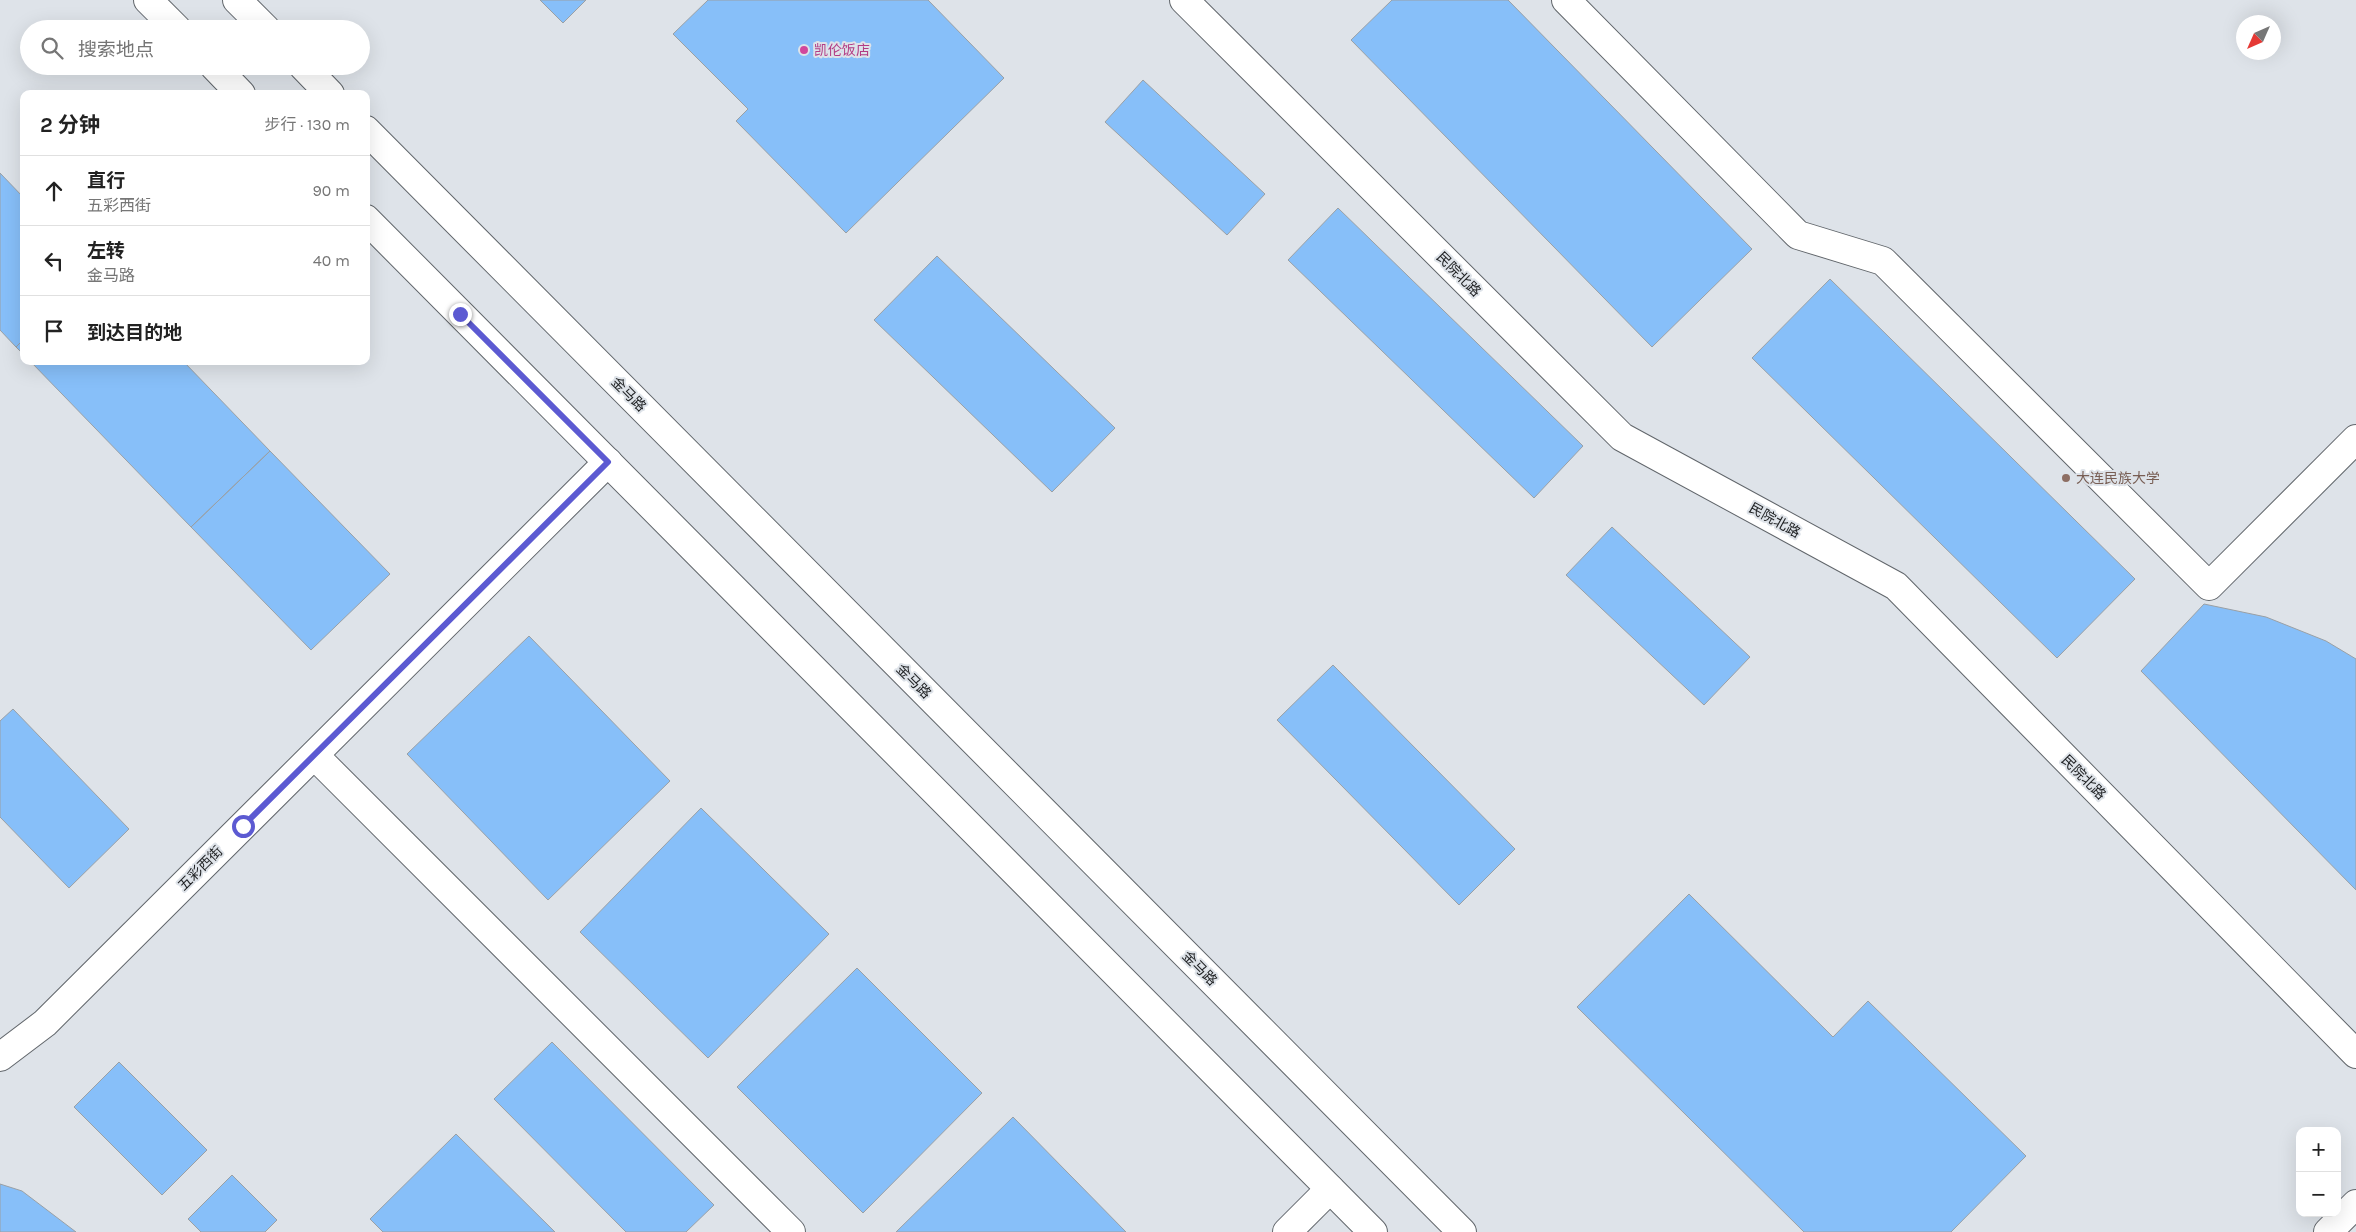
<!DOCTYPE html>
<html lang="zh">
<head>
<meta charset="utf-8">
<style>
  body { margin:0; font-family:Karla,"Noto Sans SC",sans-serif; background:#f2f2f2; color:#222 }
  .controls { position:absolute; right:15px; bottom:15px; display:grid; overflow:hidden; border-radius:10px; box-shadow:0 5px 20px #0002 }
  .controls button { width:45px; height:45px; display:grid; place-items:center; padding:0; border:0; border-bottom:1px solid #e0e0e0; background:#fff; color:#222; font:25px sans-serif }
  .compass { position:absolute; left:2236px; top:15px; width:45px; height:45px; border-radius:50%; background:#fff; box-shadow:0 5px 20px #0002; rotate:225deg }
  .stop { position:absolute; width:15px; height:15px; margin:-11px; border:4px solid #5c5ad2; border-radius:50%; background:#fff }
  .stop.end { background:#5c5ad2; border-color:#fff; box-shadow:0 1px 5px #0008 }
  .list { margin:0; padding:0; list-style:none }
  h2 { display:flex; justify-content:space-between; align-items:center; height:65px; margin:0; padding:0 20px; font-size:21px }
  h2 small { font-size:16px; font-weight:400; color:#767676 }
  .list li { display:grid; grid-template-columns:32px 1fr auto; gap:15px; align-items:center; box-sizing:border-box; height:70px; padding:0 20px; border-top:1px solid #e0e0e0 }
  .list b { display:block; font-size:19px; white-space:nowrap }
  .list p { margin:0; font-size:16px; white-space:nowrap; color:#767676 }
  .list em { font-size:16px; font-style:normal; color:#767676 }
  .icon { flex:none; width:28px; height:28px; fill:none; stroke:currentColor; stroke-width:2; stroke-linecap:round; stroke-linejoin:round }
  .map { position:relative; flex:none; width:2356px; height:1232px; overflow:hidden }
  .search { position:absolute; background:#fff; box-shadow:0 5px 20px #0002; left:20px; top:20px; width:350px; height:55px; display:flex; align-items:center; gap:12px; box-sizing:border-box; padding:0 18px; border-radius:28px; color:#767676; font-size:19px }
  .panel { position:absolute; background:#fff; box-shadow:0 5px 20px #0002; left:20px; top:90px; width:350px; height:275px; border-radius:10px }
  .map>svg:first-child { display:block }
  .building { fill:#87bff9; stroke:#9aa0a5 }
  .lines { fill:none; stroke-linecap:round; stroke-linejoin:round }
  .street-casing { stroke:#61666b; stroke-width:30 }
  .secondary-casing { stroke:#61666b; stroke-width:30 }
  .street { stroke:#fff; stroke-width:28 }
  .secondary { stroke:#fff; stroke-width:28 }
  .route { stroke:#5c5ad2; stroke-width:6 }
  .hotel-dot { fill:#d1479c; stroke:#dee3e9; stroke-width:2 }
  .education-dot { fill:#8d6e63; stroke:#dee3e9; stroke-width:2 }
  .labels { text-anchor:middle; stroke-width:4; stroke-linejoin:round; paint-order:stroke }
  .hotel-label { font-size:14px; fill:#b23c85; stroke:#dee3e9; text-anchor:start }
  .street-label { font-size:14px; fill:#212325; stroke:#dee3e9 }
  .education-label { font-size:14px; fill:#785e54; stroke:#dee3e9; text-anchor:start }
</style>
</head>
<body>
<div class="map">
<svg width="2356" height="1232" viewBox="0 0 2356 1232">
  <rect width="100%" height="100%" fill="#dee3e9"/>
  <path class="building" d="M540,0H586L563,23Z
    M708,0H928L1004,78L846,233L736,121L748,109L673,34Z
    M1392,0H1508L1752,249L1652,347L1351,40Z
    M1143,80L1265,194L1227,235L1105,122Z
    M0,173L24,198V339L16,347L0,330Z
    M1338,208L1583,446L1534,498L1288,260Z
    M937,256L1115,428L1052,492L874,320Z
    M1830,279L2135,579L2057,658L1752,358Z
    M24,339V355L16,347Z
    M30,361H183L270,451L191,527Z
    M270,451L390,574L311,650L191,527Z
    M1612,527L1750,657L1704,705L1566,575Z
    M2204,604L2266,617L2326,641L2356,659V890L2141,671Z
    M529,636L670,781L548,900L407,754Z
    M1333,665L1515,849L1459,905L1277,720Z
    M13,709L129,829L69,888L0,817V721Z
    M701,808L829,934L708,1058L580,932Z
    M1689,894L1833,1037L1868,1001L2026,1156L1951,1232H1804L1577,1007Z
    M857,968L982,1093L863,1213L737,1087Z
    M552,1042L714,1205L686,1232H626L494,1099Z
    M119,1062L207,1150L162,1195L74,1107Z
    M1013,1117L1126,1232H896Z
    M456,1134L555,1232H383L370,1219Z
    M232,1175L277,1220L265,1232H201L188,1219Z
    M0,1184L22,1191L76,1232H0Z"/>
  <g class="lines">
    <defs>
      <path id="street" d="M1184,0L1622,437L1896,586L2356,1054
        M1566,0L1798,235L1883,261L2209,586L2356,439
        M314,755L791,1232
        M0,1057L45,1023L608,462
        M1287,1232L1330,1189"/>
      <path id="secondary" d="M148,0L177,29
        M237,0L266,29
        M214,66L241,94
        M303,66L330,94
        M366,130L1462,1232
        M366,219L1373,1232
        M2328,1232L2356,1204"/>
    </defs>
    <use href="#street" class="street-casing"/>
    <use href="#secondary" class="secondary-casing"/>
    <use href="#street" class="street"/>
    <use href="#secondary" class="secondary"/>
  </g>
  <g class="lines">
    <path class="route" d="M243,826L608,462L460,314"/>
  </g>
  <circle class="hotel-dot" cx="804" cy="50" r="5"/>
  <circle class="education-dot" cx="2066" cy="478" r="5"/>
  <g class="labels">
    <g class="hotel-label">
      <text x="814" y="55">凯伦饭店</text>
    </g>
    <g class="street-label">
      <text transform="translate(1459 274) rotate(45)" y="5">民院北路</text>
      <text transform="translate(629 394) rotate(45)" y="5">金马路</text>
      <text transform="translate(1775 520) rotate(29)" y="5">民院北路</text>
      <text transform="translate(914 681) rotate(45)" y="5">金马路</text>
      <text transform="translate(2084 777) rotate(45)" y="5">民院北路</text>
      <text transform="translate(200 868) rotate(-45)" y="5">五彩西街</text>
      <text transform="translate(1200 968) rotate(45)" y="5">金马路</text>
    </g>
    <g class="education-label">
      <text x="2076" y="483">大连民族大学</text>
    </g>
  </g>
</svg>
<div class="controls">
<button>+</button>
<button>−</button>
</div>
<svg class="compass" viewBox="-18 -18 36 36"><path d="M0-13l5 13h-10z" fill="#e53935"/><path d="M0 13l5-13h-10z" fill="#767676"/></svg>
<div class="stop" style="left:243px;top:826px"></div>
<div class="stop end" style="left:460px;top:314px"></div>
<div class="search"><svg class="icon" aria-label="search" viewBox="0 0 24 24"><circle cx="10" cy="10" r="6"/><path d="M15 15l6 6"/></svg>搜索地点</div>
<section class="panel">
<h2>2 分钟<small>步行 · 130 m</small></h2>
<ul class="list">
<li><svg class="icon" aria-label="ahead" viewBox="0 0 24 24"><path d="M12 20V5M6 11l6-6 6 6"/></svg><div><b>直行</b><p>五彩西街</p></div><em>90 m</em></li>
<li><svg class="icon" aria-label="left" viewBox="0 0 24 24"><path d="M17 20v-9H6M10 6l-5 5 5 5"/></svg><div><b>左转</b><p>金马路</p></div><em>40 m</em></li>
<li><svg class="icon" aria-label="arrive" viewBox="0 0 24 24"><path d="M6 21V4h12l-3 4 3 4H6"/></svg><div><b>到达目的地</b></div></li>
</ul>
</section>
</div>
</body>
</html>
